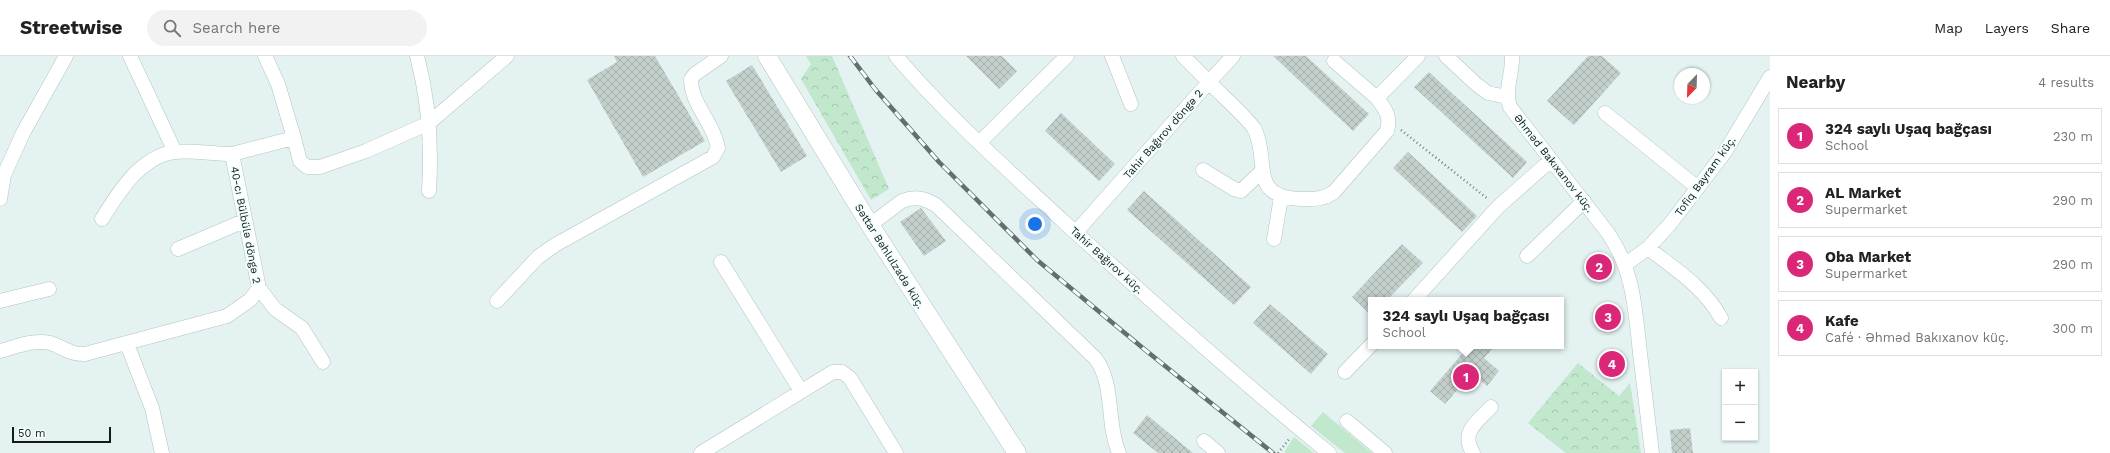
<!DOCTYPE html>
<html lang="en">
<head>
<meta charset="utf-8">
<style>
  body { margin:0; font-family:"Work Sans",sans-serif; background:#f2f2f2; color:#222 }
  .controls { position:absolute; right:12px; bottom:12px; display:grid; overflow:hidden; border-radius:0px; box-shadow:0 1px 3px #0004 }
  .controls button { width:36px; height:36px; display:grid; place-items:center; padding:0; border:0; border-bottom:1px solid #e0e0e0; background:#fff; color:#222; font:20px sans-serif }
  .compass { position:absolute; left:1674px; top:12px; width:36px; height:36px; border-radius:50%; background:#fff; box-shadow:0 1px 3px #0004; rotate:203deg }
  .scale { position:absolute; left:12px; bottom:10px; width:99px; box-sizing:border-box; padding-left:4px; border:2px solid #151a1a; border-top:0; font-size:11px; line-height:14px; white-space:nowrap; color:#151a1a; -webkit-text-stroke:3px #f3fefe; paint-order:stroke }
  .you { position:absolute; left:1035px; top:168px; width:14px; height:14px; margin:-10px; border:3px solid #fff; border-radius:50%; background:#1a73e8; box-shadow:0 0 0 6px #1a73e833 }
  .badge { display:grid; place-items:center; width:26px; height:26px; border-radius:50%; background:#db2777; color:#fff; font-size:13px; font-weight:700 }
  .pin { position:absolute; translate:-50% -50%; border:2px solid #fff; box-shadow:0 1px 4px #0006 }
  .popup { position:absolute; left:1368px; top:241px; width:196px; height:52px; box-sizing:border-box; display:grid; place-content:center; border-radius:0px; background:#fff; filter:drop-shadow(0 1px 3px #0005); font-size:13px; white-space:nowrap; color:#767676 }
  .popup b { font-size:15px; color:#222 }
  .popup::after { content:''; position:absolute; left:50%; top:100%; margin-left:-8px; border:8px solid transparent; border-top-color:#fff }
  .list { margin:0; padding:0; list-style:none }
  h2 { display:flex; justify-content:space-between; align-items:center; height:52px; margin:0; padding:0 16px; font-size:17px }
  h2 small { font-size:13px; font-weight:400; color:#767676 }
  .list li { display:grid; grid-template-columns:26px 1fr auto; gap:12px; align-items:center; box-sizing:border-box; height:56px; margin:0 8px 8px; padding:0 8px; border:1px solid #e0e0e0; border-radius:0px }
  .list b { display:block; font-size:15px; white-space:nowrap }
  .list p { margin:0; font-size:13px; white-space:nowrap; color:#767676 }
  .list em { font-size:13px; font-style:normal; color:#767676 }
  .icon { flex:none; width:22px; height:22px; fill:none; stroke:currentColor; stroke-width:2; stroke-linecap:round; stroke-linejoin:round }
  .map { position:relative; flex:none; width:1770px; height:397px; overflow:hidden }
  header { display:flex; align-items:center; gap:24px; box-sizing:border-box; height:56px; padding:0 20px; background:#fff; border-bottom:1px solid #e0e0e0 }
  header strong { font-size:19px }
  nav { display:flex; gap:22px; margin-inline-start:auto; font-size:14px }
  .search { width:280px; height:36px; background:#f2f2f2; display:flex; align-items:center; gap:10px; box-sizing:border-box; padding:0 14px; border-radius:22px; color:#767676; font-size:15px }
  main { display:flex }
  aside { flex:1; background:#fff }
  .map>svg:first-child { display:block }
  .forest { fill:url(#forest-crowns) }
  .green { fill:#c1e7cd }
  .building { fill:url(#building-cross-hatch) }
  .lines { fill:none; stroke-linecap:round; stroke-linejoin:round }
  .minor-casing { stroke:#b4c2c2; stroke-width:15 }
  .major-casing { stroke:#b4c2c2; stroke-width:19 }
  .path { stroke:#737d7d; stroke-width:2.5; stroke-dasharray:1 3; stroke-linecap:butt }
  .minor { stroke:#fff; stroke-width:14 }
  .major { stroke:#fff; stroke-width:18 }
  .rail-casing { stroke:#656e6e; stroke-width:4.5 }
  .rail { stroke:#f3fefe; stroke-width:3; stroke-dasharray:9; stroke-linecap:butt }
  .labels { text-anchor:middle; stroke-width:4; stroke-linejoin:round; paint-order:stroke }
  .street-label { font-size:11px; fill:#151a1a; stroke:#f3fefe }
</style>
</head>
<body>
<header>
<strong>Streetwise</strong>
<div class="search"><svg class="icon" aria-label="search" viewBox="0 0 24 24"><circle cx="10" cy="10" r="6"/><path d="M15 15l6 6"/></svg>Search here</div>
<nav><a>Map</a><a>Layers</a><a>Share</a></nav>
</header>
<main>
<div class="map">
<svg width="1770" height="397" viewBox="0 0 1770 397">
  <defs>
    <pattern id="forest-crowns" width="20" height="18" patternUnits="userSpaceOnUse"><rect width="20" height="18" fill="#c1e7cd"/><path d="M2 6a3 3 0 1 1 6 0M12 15a3 3 0 1 1 6 0" fill="none" stroke="#a5c6af"/></pattern>
    <pattern id="building-cross-hatch" width="8" height="8" patternUnits="userSpaceOnUse"><rect width="8" height="8" fill="#c2cfcb"/><path d="M0 0l8 8M0 8l8-8" fill="none" stroke="#a6b1ae"/></pattern>
  </defs>
  <rect width="100%" height="100%" fill="#e4f2f2"/>
  <path class="forest" d="M806,0H832L889,133L871,144L801,23L811,8Z
    M1578,307L1619,340L1630,327L1641,397H1566L1528,367Z"/>
  <path class="green" d="M1323,356L1372,397H1345L1311,370Z
    M1294,381L1314,397H1286L1284,396Z"/>
  <path class="building" d="M614,0H655L705,85L643,121L587,24L617,6Z
    M966,0H1002L1017,15L999,33Z
    M1273,0H1306L1369,58L1353,75Z
    M1588,0H1602L1621,17L1574,69L1547,45Z
    M752,9L807,100L781,116L726,25Z
    M1429,16L1527,106L1513,122L1414,31Z
    M1061,57L1115,108L1099,125L1045,75Z
    M1408,96L1477,160L1462,176L1393,112Z
    M1144,135L1251,231L1234,249L1127,154Z
    M921,152L946,185L924,200L900,166Z
    M1402,188L1423,207L1387,244H1371V259L1352,241Z
    M1270,248L1328,298L1311,318L1253,267Z
    M1469,290H1495L1484,302L1499,315L1487,330L1472,317L1445,348L1430,335Z
    M1147,359L1193,397H1158L1133,377Z
    M1690,372L1693,397H1672L1670,374Z"/>
  <g class="lines">
    <defs>
      <path id="minor" d="M130,0L175,96
        M417,0C429,45 432,89 429,135
        M896,0C947,60 1007,113 1064,166C1151,245 1238,323 1329,397
        M1112,0L1131,48
        M1183,0L1209,26L1233,0
        M1446,0L1476,28L1488,37L1507,41
        M1512,0C1513,18 1504,33 1510,51L1608,177C1634,215 1635,253 1640,297C1644,330 1648,364 1652,397
        M1334,5L1377,42
        M1605,57L1698,132
        M294,82L300,105L307,111H320L366,95L429,67L507,0
        M979,87L1067,0
        M1203,114L1234,133L1241,135L1261,116
        M0,143L4,119L23,77L66,0
        M102,163C118,137 140,101 174,96C193,94 213,98 232,98
        M870,169L902,145C915,140 924,142 936,149L1096,303C1115,330 1106,367 1119,397
        M1076,176L1209,26C1218,36 1250,64 1255,74C1270,107 1248,140 1300,143C1313,143 1323,144 1334,136L1387,75C1391,61 1386,54 1377,42L1418,0
        M1274,183L1281,141
        M1648,192C1676,214 1704,231 1721,262
        M178,193L244,165
        M1527,200L1584,145
        M721,206L801,335
        M1626,208L1648,192L1670,168L1725,96L1770,21
        M259,232L275,253L302,272L323,306
        M1414,244L1498,151L1551,104
        M0,245L49,233
        M497,245L538,201L555,189L713,101L718,92C714,67 691,49 691,23L695,18L721,0
        M127,288L152,352L162,397
        M0,295C15,291 35,283 50,287C63,291 71,299 85,298L227,260L250,244L259,232L232,98L294,82L278,28L265,0
        M1345,316L1371,289
        M1347,365L1385,397
        M1204,385L1218,397
        M701,397L833,316H842L850,322L896,397
        M1473,397C1460,376 1477,366 1491,351"/>
      <path id="major" d="M767,0L870,169L1017,397"/>
    </defs>
    <use href="#minor" class="minor-casing"/>
    <use href="#major" class="major-casing"/>
    <path class="path" d="M1401,74L1488,143
      M1278,397L1290,382"/>
    <use href="#minor" class="minor"/>
    <use href="#major" class="major"/>
    <defs>
      <path id="rail" d="M850,0L875,33L939,106L1037,204L1144,293L1273,397"/>
    </defs>
    <use href="#rail" class="rail-casing"/>
    <use href="#rail" class="rail"/>
  </g>
  <g class="labels">
    <g class="street-label">
      <text transform="translate(1163 78) rotate(-49)" y="4">Tahir Bağırov döngə 2</text>
      <text transform="translate(1554 107) rotate(52)" y="4">Əhməd Bakıxanov küç.</text>
      <text transform="translate(1705 120) rotate(-54)" y="4">Tofiq Bayram küç.</text>
      <text transform="translate(246 169) rotate(79)" y="4">40-cı Bülbülə döngə 2</text>
      <text transform="translate(890 200) rotate(58)" y="4">Səttar Bəhlulzadə küç.</text>
      <text transform="translate(1107 204) rotate(42)" y="4">Tahir Bağırov küç.</text>
    </g>
  </g>
</svg>
<div class="controls">
<button>+</button>
<button>−</button>
</div>
<svg class="compass" viewBox="-18 -18 36 36"><path d="M0-13l5 13h-10z" fill="#e53935"/><path d="M0 13l5-13h-10z" fill="#767676"/></svg>
<div class="scale">50 m</div>
<div class="you"></div>
<div class="pin badge" style="left:1466px;top:321px">1</div>
<div class="popup"><b>324 saylı Uşaq bağçası</b>School</div>
<div class="pin badge" style="left:1599px;top:211px">2</div>
<div class="pin badge" style="left:1608px;top:261px">3</div>
<div class="pin badge" style="left:1612px;top:308px">4</div>
</div>
<aside>
<h2>Nearby<small>4 results</small></h2>
<ul class="list">
<li><span class="badge">1</span><div><b>324 saylı Uşaq bağçası</b><p>School</p></div><em>230 m</em></li>
<li><span class="badge">2</span><div><b>AL Market</b><p>Supermarket</p></div><em>290 m</em></li>
<li><span class="badge">3</span><div><b>Oba Market</b><p>Supermarket</p></div><em>290 m</em></li>
<li><span class="badge">4</span><div><b>Kafe</b><p>Café · Əhməd Bakıxanov küç.</p></div><em>300 m</em></li>
</ul>
</aside>
</main>
</body>
</html>
